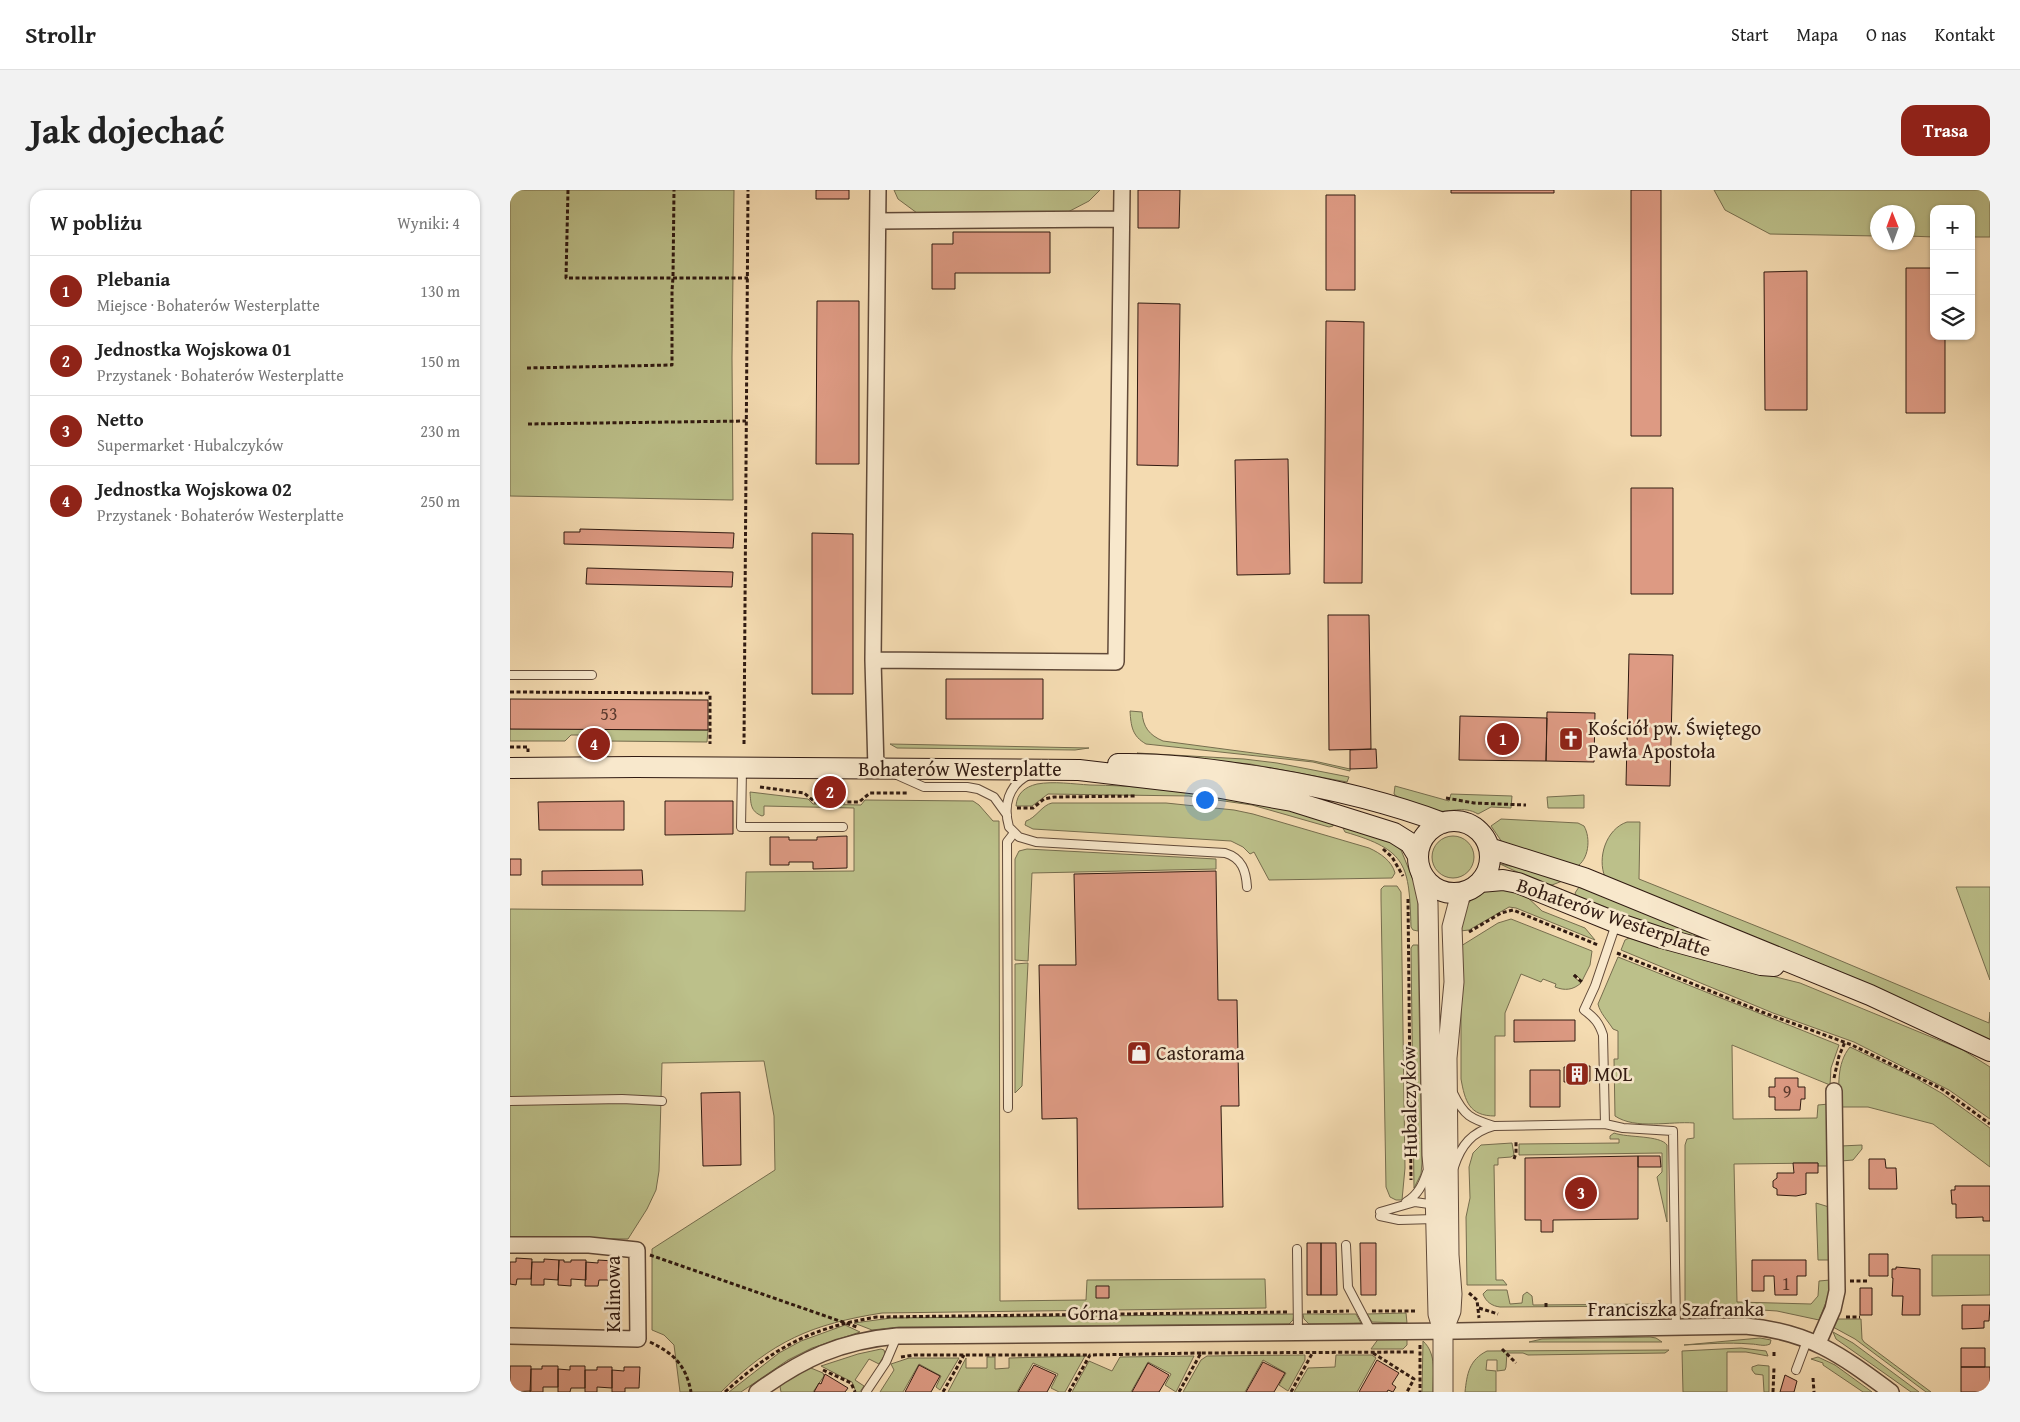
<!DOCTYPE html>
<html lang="pl">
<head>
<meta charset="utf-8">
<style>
  body { margin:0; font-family:"Gentium Book Plus",serif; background:#f2f2f2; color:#222 }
  .controls { position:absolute; right:15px; top:15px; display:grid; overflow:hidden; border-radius:10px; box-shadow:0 1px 4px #0004 }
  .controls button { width:45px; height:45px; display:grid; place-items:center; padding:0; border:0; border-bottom:1px solid #e0e0e0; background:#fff; color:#222; font:25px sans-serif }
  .compass { position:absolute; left:1360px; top:15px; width:45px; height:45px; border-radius:50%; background:#fff; box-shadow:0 1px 4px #0004; rotate:359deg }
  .you { position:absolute; left:694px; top:609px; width:18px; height:18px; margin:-12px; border:4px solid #fff; border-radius:50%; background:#1a73e8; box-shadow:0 0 0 8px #1a73e833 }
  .badge { display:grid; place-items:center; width:32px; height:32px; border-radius:50%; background:#8f2418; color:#fff; font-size:16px; font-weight:700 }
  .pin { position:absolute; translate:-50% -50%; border:2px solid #fff; box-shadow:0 1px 5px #0006 }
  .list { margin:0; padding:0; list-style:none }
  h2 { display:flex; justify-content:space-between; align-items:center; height:65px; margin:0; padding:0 20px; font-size:21px }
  h2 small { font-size:16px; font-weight:400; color:#767676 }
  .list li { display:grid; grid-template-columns:32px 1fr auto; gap:15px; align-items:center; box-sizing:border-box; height:70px; padding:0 20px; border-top:1px solid #e0e0e0 }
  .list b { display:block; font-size:19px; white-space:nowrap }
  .list p { margin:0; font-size:16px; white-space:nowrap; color:#767676 }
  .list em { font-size:16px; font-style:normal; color:#767676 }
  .icon { flex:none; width:28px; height:28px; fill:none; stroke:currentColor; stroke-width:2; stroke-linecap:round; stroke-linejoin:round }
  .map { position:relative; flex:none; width:1480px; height:1202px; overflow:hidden; border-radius:15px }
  header { display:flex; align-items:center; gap:30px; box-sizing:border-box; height:70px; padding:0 25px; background:#fff; border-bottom:1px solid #e0e0e0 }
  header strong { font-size:24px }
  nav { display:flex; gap:28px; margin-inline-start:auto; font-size:18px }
  .intro { display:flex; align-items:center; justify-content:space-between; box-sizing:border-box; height:120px; padding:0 30px }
  h1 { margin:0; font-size:35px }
  .button { padding:12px 22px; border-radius:15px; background:#8f2418; color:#fff; font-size:18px; font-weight:700 }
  main { display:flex; gap:30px; padding:0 30px }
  aside { flex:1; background:#fff; border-radius:15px; box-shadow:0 1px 4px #0004 }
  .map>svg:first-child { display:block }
  .green { fill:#bcc08a; stroke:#766d4e }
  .building { fill:#dd9a83; stroke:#301a11 }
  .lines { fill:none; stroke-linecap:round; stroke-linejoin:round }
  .service-casing { stroke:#614a39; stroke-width:10 }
  .minor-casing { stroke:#614a39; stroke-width:18 }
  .tertiary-casing { stroke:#614a39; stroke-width:21 }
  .secondary-casing { stroke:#301a11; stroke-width:22 }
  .path { stroke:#301a11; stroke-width:3; stroke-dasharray:4 2.5; stroke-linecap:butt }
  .service { stroke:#f8e8cc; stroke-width:8 }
  .minor { stroke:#f8e8cc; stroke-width:15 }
  .tertiary { stroke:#f8e8cc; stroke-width:19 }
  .secondary { stroke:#f8e8cc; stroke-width:20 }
  .labels { text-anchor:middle; stroke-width:5; stroke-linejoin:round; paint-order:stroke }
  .number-label { font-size:18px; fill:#5b3a2e }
  .poi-label { font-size:20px; fill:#301a11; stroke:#f8e8cc; text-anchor:start }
  .street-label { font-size:20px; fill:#301a11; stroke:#f8e8cc }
</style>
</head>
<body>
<header>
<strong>Strollr</strong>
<nav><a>Start</a><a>Mapa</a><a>O nas</a><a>Kontakt</a></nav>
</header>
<div class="intro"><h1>Jak dojechać</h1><a class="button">Trasa</a></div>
<main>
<aside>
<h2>W pobliżu<small>Wyniki: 4</small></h2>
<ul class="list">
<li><span class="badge">1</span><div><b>Plebania</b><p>Miejsce · Bohaterów Westerplatte</p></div><em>130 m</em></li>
<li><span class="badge">2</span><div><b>Jednostka Wojskowa 01</b><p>Przystanek · Bohaterów Westerplatte</p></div><em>150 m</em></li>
<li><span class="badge">3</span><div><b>Netto</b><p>Supermarket · Hubalczyków</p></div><em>230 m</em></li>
<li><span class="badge">4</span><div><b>Jednostka Wojskowa 02</b><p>Przystanek · Bohaterów Westerplatte</p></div><em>250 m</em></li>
</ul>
</aside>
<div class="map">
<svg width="1480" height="1202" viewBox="0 0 1480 1202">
  <rect width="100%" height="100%" fill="#f4dbb1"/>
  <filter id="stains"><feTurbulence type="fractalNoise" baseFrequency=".004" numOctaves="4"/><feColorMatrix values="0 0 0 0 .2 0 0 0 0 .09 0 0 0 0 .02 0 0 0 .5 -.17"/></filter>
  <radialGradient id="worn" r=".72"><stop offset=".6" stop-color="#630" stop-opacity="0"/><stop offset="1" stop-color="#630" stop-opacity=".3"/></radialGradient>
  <path class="green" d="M0,0H224L222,168L223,310L0,306Z
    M384,0H590L579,11L556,23H407L388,9Z
    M1204,0H1480V47H1461V19H1424V47L1398,46V22H1368L1367,46L1260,44L1215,20Z
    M620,521L632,522C633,537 639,545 653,551L804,571L840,579V581L803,572L636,554C622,546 621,536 620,521Z
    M0,539L198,540L197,552L96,551L90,545H61L55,551H0Z
    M380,554L579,558L565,560L387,558Z
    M627,563L734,569L767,573L839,587L837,592L740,574L629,564Z
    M527,594C544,591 563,594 580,595C663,596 745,610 825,632L823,636L819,637L742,615L679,606L538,604L522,616H506C507,603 515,597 527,594Z
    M885,596L939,611L941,604L1002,606L1001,618L981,617L968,624C953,615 940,623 924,621C915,621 890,610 884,604Z
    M240,602L298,609L303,614L351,615L355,610L463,611L469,615L483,631H489L490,1111L576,1110L577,1090L755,1089L756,1118L372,1123C302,1134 262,1151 211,1202H170L164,1155L154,1145L142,1140V1059L265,980L264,926L254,871L152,873L149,981L146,1000L137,1019L118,1049L0,1048V719L235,721L236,682L344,681V618L254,616V625L252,626C240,621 241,614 240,602Z
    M1074,605V618H1038L1037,607Z
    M542,613H656L724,620L743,624L859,658C870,663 882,671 885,683L882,688L759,690L744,662L740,664L733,657L721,651L523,639L515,635L516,631C526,628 532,615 542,613Z
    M991,629L1068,633L1074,636C1081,648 1079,670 1066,677L992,652L981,636Z
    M1117,632H1130L1129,689L1286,752L1479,833L1480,822V850L1095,687C1087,668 1096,639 1117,632Z
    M834,635L874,647L891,660L906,697L908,709V741L903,740L901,737C899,676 898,660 835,642L833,638Z
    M922 667a21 21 0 1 1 42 0a21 21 0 1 1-42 0Z
    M517,659L706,669V679L522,683L518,771L505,770V669L509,661Z
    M990,674L1011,678L1055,690L1042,695L1033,694Z
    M874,696H887L891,702L895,978L892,1010H886L880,1007L876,997L871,709V699Z
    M1069,697L1190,744L1197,752L1145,738L1067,707L1065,703Z
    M1446,697H1480V790Z
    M996,698L1014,704L1032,721L1075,738L1085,750L1006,718L999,717L959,740L950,741C955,709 963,701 996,698Z
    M1001,729L1082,761L1080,775L1072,791L1065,784L1063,786L1071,793C1063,800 1055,801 1045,797L1046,794L1033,789L1031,792L1011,784L995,823V846H985V926C959,926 955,911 951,889V756L988,733Z
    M1121,747L1181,766L1290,793L1453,860L1480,877V929L1439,900L1344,852L1263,823L1111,760L1115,750Z
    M903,755H908L912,973L911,984L904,998L901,758Z
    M1108,767L1329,855L1321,878L1320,895L1222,855L1223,929L1307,928L1308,915L1319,914L1320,976H1308V973L1224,974L1227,1112L1301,1114L1308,1106L1309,1091L1320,1090L1318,1107L1309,1130L1267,1121L1176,1115L1175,1114V955L1177,949L1184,948V933C1160,931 1126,940 1105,926L1104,869H1108V841L1103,839C1098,831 1090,823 1088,814Z
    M518,773L512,896L505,903V774Z
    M1340,857L1407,889L1433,904L1480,938V977L1423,934L1358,917H1329C1329,897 1326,874 1340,857Z
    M1104,943C1118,948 1150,945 1157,955V1032L1147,987L1152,982V963L1009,965V954L1109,953V949H1100V946Z
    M1002,953L1004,965L1001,967L988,968V975H984L986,1090H993L997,1095H957L956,1027L960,1008L959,977L963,963L971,955Z
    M1352,955V959L1343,970L1331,971V956Z
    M1306,1013L1319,1017L1322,1070H1308Z
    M1422,1065H1480V1105L1422,1106Z
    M977,1100H997L1000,1114L1012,1113L1013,1105L1017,1102L1022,1106L1023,1115L1150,1114V1116L990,1117C982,1116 976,1112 973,1104Z
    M896,1123L897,1133L862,1132L857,1124Z
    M784,1124L783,1130L779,1134L389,1137L362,1140L344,1133L381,1128Z
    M793,1124H846L851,1133L799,1134L794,1129Z
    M1326,1129H1351L1352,1149L1354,1152L1421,1202H1416L1345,1149L1323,1137Z
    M335,1135L350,1142L302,1158L278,1170L231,1202H219L269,1163L291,1151Z
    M1323,1142L1343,1153L1409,1202H1401L1326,1149Z
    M1140,1147L1146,1148L1152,1152H1019L1032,1149Z
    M869,1148H897V1155L893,1159H861Z
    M1250,1148L1261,1150L1260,1154C1254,1157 1247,1154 1241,1154C1216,1152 1198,1154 1174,1155Z
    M913,1151C927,1164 923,1184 923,1202H912Z
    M1231,1158L1256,1161L1258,1166L1236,1162H1217V1202H1173L1172,1161Z
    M371,1159L374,1160L375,1164L369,1174L359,1169L345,1190L354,1196L350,1202H346L342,1192L311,1176L348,1164Z
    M1159,1160L1155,1163L1018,1165L1013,1163H997L996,1177L995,1180L987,1181V1170H977L976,1180L986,1181V1202H955C957,1184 959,1170 977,1161Z
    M795,1165V1170L778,1201L769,1195L776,1183L753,1170L735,1202H673L691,1170L697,1166Z
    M826,1165H862L866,1168L847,1202H784L798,1178L825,1177Z
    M575,1166L555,1202H549L541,1198L548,1184L523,1173L507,1202H438L456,1168V1178H477V1167H485V1179L499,1178V1168Z
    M684,1166L666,1202L655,1195L661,1184L638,1172L621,1202H562L579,1171L602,1181L610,1167Z
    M1308,1167L1325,1175L1362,1202H1353L1313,1175V1173L1301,1169Z
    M399,1168H449L430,1200L426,1197L431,1186L409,1174L393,1202H370L384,1180L381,1174Z
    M1248,1175L1259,1176V1202H1254L1253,1185L1245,1184L1242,1180V1177Z
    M296,1176L313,1183L314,1186L303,1202H271L269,1191Z"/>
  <path class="building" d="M306,0H339V9H306Z
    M628,0H670L669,38H628Z
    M941,0H1044V3H941Z
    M1121,0H1151V246H1121Z
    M816,5H845V100H816Z
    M443,42H540V83H445V99H422V54H443Z
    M1396,78H1424V146H1435V223H1396Z
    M1297,81V220H1255L1254,82Z
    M307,111H349V274H306Z
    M628,113L670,114L668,276L627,275Z
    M816,131L854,132L852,393H814Z
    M778,269L780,384L727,385L725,270Z
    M1121,298H1163V404H1121Z
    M70,339L224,343L223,358L54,354V342H70Z
    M302,343L343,344V504H302Z
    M77,378L223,382L222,397L76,394Z
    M818,425H859L861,559L819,560Z
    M1119,464L1163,465L1160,596L1116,595Z
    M436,489H533V529H436Z
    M0,509L198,510V540L0,539Z
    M1037,522L1085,523L1084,572L1036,571Z
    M950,526L1037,528L1036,571L949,570Z
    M866,559L867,578L840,579V560Z
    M114,611V640H29L28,612Z
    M155,611H223V644L155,645Z
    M337,646V678L303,679V672H279V675H260V647H279V650H307V647Z
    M0,669H11V685H0Z
    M132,680L133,695H32V681Z
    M706,681L708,810H727L729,916H711L713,1017L568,1019L567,928L532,929L529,775H566L564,684Z
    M1004,830H1065V851L1004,852Z
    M1080,876V891L1054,892V877Z
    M1020,880H1050V917H1020Z
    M1265,888H1288V897H1295V909H1291L1290,920H1265V907H1259V897H1265Z
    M230,902L231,975L193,976L191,903Z
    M1128,966V1029L1043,1030V1042H1031V1030H1015V968Z
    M1128,966H1150L1151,977H1128Z
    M1359,969H1375L1376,978H1386L1387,999H1359Z
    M1283,973H1308V983H1296V1004L1286,1006L1267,1005V999L1263,997V991L1267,988V983H1284Z
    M1445,996H1480V1031H1473V1027L1446,1028V1014H1442L1441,1000H1445Z
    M797,1053H811V1105H797Z
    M811,1053H826L827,1105H811Z
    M850,1053H866V1105H851Z
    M1359,1064H1378V1086H1359Z
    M6,1068L22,1069L21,1089H7L6,1095L0,1094V1072H6Z
    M34,1069L49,1070L48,1090L34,1089V1095H21L22,1072H34Z
    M49,1070H54V1072H61V1070H76V1090L61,1089V1096L48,1095Z
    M88,1070L104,1071V1090H89L88,1096H75L76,1072L88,1073Z
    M1242,1070H1296V1086H1287V1105H1265L1264,1086H1254V1101H1242Z
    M1386,1077L1410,1079V1125H1392L1393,1106H1382L1383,1088H1382V1079H1386Z
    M586,1096H599V1108H586Z
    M1350,1098H1362V1125H1350Z
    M1452,1115H1480L1479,1131H1474V1138L1452,1139Z
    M1451,1158H1475V1177H1451Z
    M867,1170L889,1183L882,1194L886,1197L883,1202L878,1200L877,1202H849Z
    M753,1172L775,1183L764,1202H736Z
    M638,1173L659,1185L649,1202H622Z
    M409,1175L430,1186L421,1202H395Z
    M524,1175L546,1185L537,1202H508Z
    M0,1176H21V1201L0,1202Z
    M32,1176H48V1197H33V1202H20L21,1179H32Z
    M60,1176H75V1198H61L60,1202H48V1179L60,1180Z
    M87,1177H102V1198L87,1197V1202H75V1180H87Z
    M114,1177H130L129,1198H115V1202H102V1180L114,1181Z
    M1451,1177H1480V1202H1451Z
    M315,1184L338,1198L335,1202H304L309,1193L311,1194Z
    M1275,1185L1287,1191L1284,1202H1270Z"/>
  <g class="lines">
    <defs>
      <path id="service" d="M0,485H82
        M232,579L231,637H333
        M387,585L414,597H457L468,599L484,607L497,625
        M519,585C498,595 493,616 499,637L509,647L526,652L715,663C732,668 736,681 737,697
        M943,903C954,926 961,929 984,936
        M0,911L112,909L152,911
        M498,918L497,652L504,643
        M1095,934L1093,845C1089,833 1085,828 1074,820L1085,796L1106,734
        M944,977C951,955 962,942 984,936L1095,934L1113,938L1163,941L1166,1137
        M896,1012C908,1005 913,994 917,982
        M870,1022L905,1012L926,1015
        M870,1026L889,1030L925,1029
        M836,1055L838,1097L861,1141
        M787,1059L788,1142
        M1286,1180L1298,1148
        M356,1202L376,1172L387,1146"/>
      <path id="minor" d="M368,31L611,29
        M363,470L606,472L612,0
        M366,579L363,470L368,0
        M0,1055H79L127,1060L128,1149L0,1146
        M1308,1153L1323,1119L1327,1101L1324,901
        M247,1202C292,1169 330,1151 387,1146L948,1141L1235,1136C1299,1141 1331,1165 1381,1202"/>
      <path id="tertiary" d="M911,682L918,713L922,965L925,1000L928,1124L933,1141V1202
        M933,1141L941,1121L942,1104L939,1065L937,868L944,792L942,737L951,703"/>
      <path id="secondary" d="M608,574C654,573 699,579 745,586C809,596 872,610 933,633
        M0,578L126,577L569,580L689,594L782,611L884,643L900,653L908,666
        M908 667a36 36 0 1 1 72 0a36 36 0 1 1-72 0Z
        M979,658L1074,688L1360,805L1480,861
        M970,692L993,690L1008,693L1107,733L1152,748L1251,775L1264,776"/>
    </defs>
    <use href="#service" class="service-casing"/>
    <use href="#minor" class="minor-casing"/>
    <use href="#tertiary" class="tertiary-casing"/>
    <use href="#secondary" class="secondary-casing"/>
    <path class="path" d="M58,0L56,88H238
      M17,178L162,175V101L163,87L164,0
      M18,234L236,231
      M0,502L198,503L200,505V554
      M234,554L238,0
      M0,557H18V562
      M250,597L294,603L305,612H349L360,603H398
      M936,608L964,613L1016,615
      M507,618H523L534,609L544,607L627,606
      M873,659L882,667L893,686
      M898,709L901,990
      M959,742L991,723L1003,720L1088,755
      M1107,763L1252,822L1342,855L1432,899L1480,934
      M1064,785L1073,793
      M1324,888L1329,866L1335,852
      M1004,969L1006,963V951
      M140,1065L347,1137
      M1340,1091H1357
      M959,1103L967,1110L969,1128
      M1036,1113V1119
      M969,1118L988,1124
      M862,1121H905
      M797,1122L839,1121
      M1336,1127H1350
      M140,1152C165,1164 176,1176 181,1202
      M910,1155V1202
      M992,1159L1006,1173
      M863,1163L904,1189L897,1202
      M1264,1166V1160
      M391,1167L404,1165H580
      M313,1180L341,1193L345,1202
      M1303,1188L1304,1202
      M215,1202C265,1157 300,1138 367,1127L779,1122
      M433,1202L454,1165
      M559,1202L580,1165L691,1163
      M669,1202L691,1163L904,1162
      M781,1202L803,1162
      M1263,1202L1264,1178"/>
    <use href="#service" class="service"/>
    <use href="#minor" class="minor"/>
    <use href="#tertiary" class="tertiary"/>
    <use href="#secondary" class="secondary"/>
  </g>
  <defs>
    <symbol id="church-square" viewBox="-11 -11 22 22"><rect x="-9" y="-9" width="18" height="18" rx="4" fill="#8f2418" stroke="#f8e8cc"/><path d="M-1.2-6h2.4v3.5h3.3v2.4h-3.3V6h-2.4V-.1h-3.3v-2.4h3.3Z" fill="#fff"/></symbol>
    <symbol id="shop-square" viewBox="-11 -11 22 22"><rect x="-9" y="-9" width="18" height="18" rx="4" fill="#8f2418" stroke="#f8e8cc"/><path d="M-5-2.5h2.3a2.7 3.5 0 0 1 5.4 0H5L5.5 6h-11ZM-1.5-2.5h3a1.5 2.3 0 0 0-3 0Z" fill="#fff"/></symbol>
    <symbol id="building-square" viewBox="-11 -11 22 22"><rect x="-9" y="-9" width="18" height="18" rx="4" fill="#8f2418" stroke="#f8e8cc"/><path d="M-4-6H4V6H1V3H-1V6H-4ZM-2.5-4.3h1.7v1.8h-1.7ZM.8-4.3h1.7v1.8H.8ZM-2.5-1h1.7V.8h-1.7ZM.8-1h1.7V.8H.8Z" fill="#fff"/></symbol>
  </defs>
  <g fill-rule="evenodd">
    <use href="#church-square" x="1047" y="535" width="28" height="28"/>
    <use href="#shop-square" x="615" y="849" width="28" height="28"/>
    <use href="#building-square" x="1053" y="870" width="28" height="28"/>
  </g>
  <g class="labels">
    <g class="number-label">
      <text x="99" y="530">53</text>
      <text x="1277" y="908">9</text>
      <text x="1276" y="1100">1</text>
    </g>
    <g class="poi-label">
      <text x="1078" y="545">Kościół pw. Świętego<tspan x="1078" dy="23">Pawła Apostoła</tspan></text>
      <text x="646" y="870">Castorama</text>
      <text x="1084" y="891">MOL</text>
    </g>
    <g class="street-label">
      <text x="450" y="586">Bohaterów Westerplatte</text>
      <text transform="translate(1104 727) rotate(19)" y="7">Bohaterów Westerplatte</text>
      <text transform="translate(899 912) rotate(-91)" y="7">Hubalczyków</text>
      <text transform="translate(103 1104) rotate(-90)" y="7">Kalinowa</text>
      <text x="1166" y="1126">Franciszka Szafranka</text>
      <text x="583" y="1130">Górna</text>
    </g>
  </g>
  <rect width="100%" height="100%" filter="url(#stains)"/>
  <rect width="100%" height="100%" fill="url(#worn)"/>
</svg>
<div class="controls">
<button>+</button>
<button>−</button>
<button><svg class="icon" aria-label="layers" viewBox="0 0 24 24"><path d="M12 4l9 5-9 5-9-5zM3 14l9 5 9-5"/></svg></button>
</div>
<svg class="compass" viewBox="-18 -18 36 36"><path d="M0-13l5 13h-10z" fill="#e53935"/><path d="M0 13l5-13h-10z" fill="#767676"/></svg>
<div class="you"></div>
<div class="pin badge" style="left:993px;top:549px">1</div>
<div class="pin badge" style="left:320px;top:602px">2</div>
<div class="pin badge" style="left:1071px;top:1003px">3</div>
<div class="pin badge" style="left:84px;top:554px">4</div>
</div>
</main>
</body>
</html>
